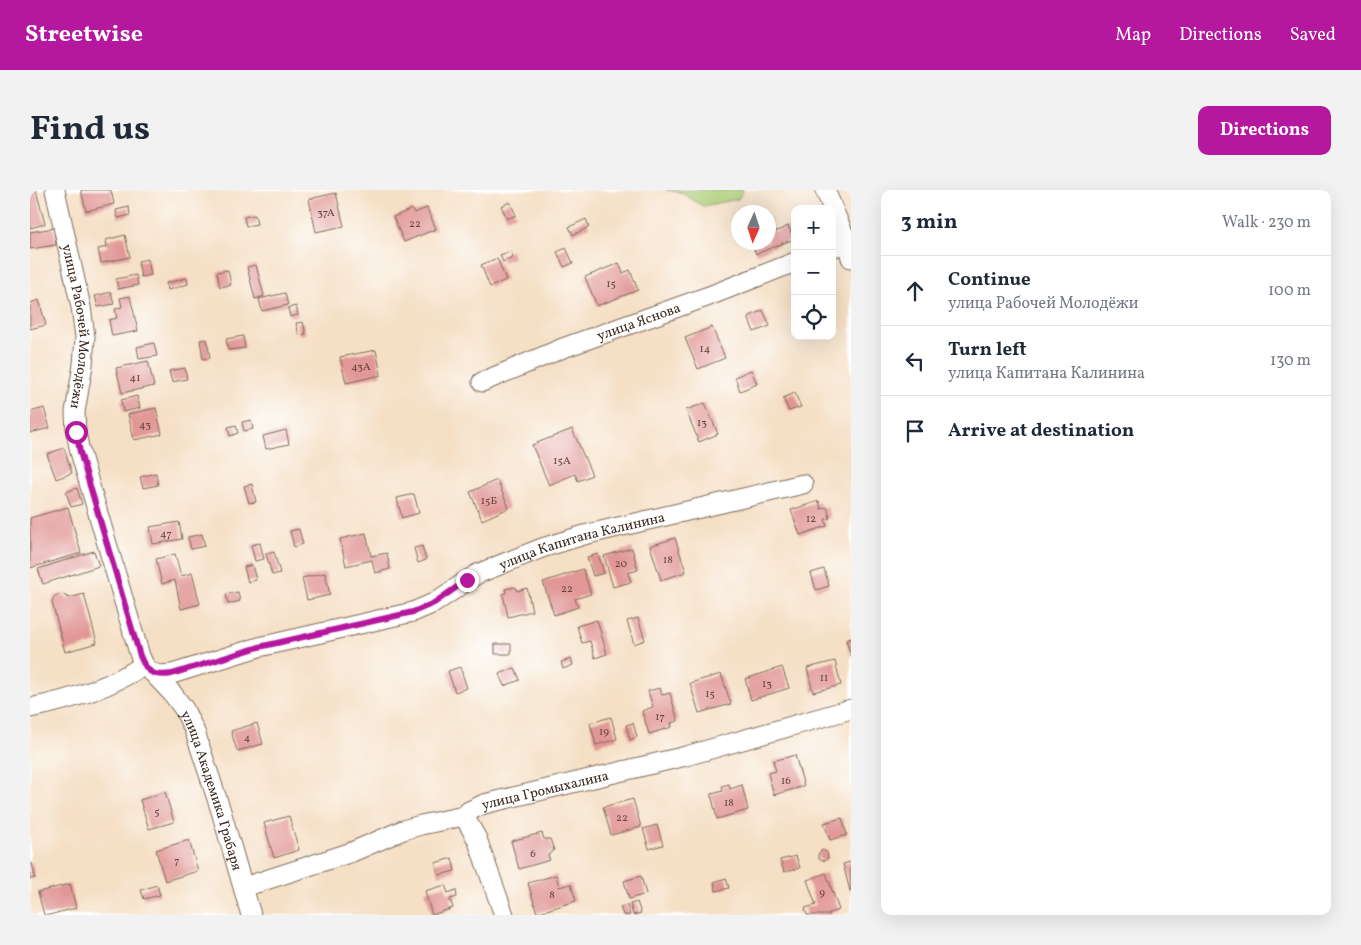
<!DOCTYPE html>
<html lang="en">
<head>
<meta charset="utf-8">
<style>
  body { margin:0; font-family:Vollkorn,serif; background:#f2f2f3; color:#1f2937 }
  .controls { position:absolute; right:15px; top:15px; display:grid; overflow:hidden; border-radius:10px; box-shadow:0 5px 20px #0002 }
  .controls button { width:45px; height:45px; display:grid; place-items:center; padding:0; border:0; border-bottom:1px solid #e0e1e3; background:#fff; color:#1f2937; font:25px sans-serif }
  .compass { position:absolute; left:701px; top:15px; width:45px; height:45px; border-radius:50%; background:#fff; box-shadow:0 5px 20px #0002; rotate:183deg }
  .stop { position:absolute; width:15px; height:15px; margin:-11px; border:4px solid #b5179e; border-radius:50%; background:#fff }
  .stop.end { background:#b5179e; border-color:#fff; box-shadow:0 1px 5px #0008 }
  .list { margin:0; padding:0; list-style:none }
  h2 { display:flex; justify-content:space-between; align-items:center; height:65px; margin:0; padding:0 20px; font-size:21px }
  h2 small { font-size:16px; font-weight:400; color:#747a83 }
  .list li { display:grid; grid-template-columns:32px 1fr auto; gap:15px; align-items:center; box-sizing:border-box; height:70px; padding:0 20px; border-top:1px solid #e0e1e3 }
  .list b { display:block; font-size:19px; white-space:nowrap }
  .list p { margin:0; font-size:16px; white-space:nowrap; color:#747a83 }
  .list em { font-size:16px; font-style:normal; color:#747a83 }
  .icon { flex:none; width:28px; height:28px; fill:none; stroke:currentColor; stroke-width:2; stroke-linecap:round; stroke-linejoin:round }
  .map { position:relative; flex:none; width:821px; height:725px; overflow:hidden; border-radius:10px }
  header { display:flex; align-items:center; gap:30px; box-sizing:border-box; height:70px; padding:0 25px; background:#b5179e; color:#fff }
  header strong { font-size:24px }
  nav { display:flex; gap:28px; margin-inline-start:auto; font-size:18px }
  .intro { display:flex; align-items:center; justify-content:space-between; box-sizing:border-box; height:120px; padding:0 30px }
  h1 { margin:0; font-size:35px }
  .button { padding:12px 22px; border-radius:10px; background:#b5179e; color:#fff; font-size:18px; font-weight:700 }
  main { display:flex; gap:30px; padding:0 30px }
  aside { flex:1; background:#fff; border-radius:10px; box-shadow:0 5px 20px #0002 }
  .map>svg:first-child { display:block }
  .green { fill:#adce77; stroke:#747c4a }
  .building { fill:#e19796 }
  .lines { fill:none; stroke-linecap:round; stroke-linejoin:round }
  .street-casing { stroke:#7c6958; stroke-width:21 }
  .street { stroke:#fff; stroke-width:19 }
  .route { stroke:#b5179e; stroke-width:6 }
  .labels { text-anchor:middle; stroke-width:4; stroke-linejoin:round; paint-order:stroke }
  .number-label { font-size:11px; fill:#64453c }
  .street-label { font-size:14px; fill:#3b2a1e; stroke:#fff }
</style>
</head>
<body>
<header>
<strong>Streetwise</strong>
<nav><a>Map</a><a>Directions</a><a>Saved</a></nav>
</header>
<div class="intro"><h1>Find us</h1><a class="button">Directions</a></div>
<main>
<div class="map">
<svg width="821" height="725" viewBox="0 0 821 725">
  <rect width="100%" height="100%" fill="#fff"/>
  <filter id="ink" filterUnits="userSpaceOnUse"><feTurbulence type="fractalNoise" baseFrequency=".02" numOctaves="2"/><feDisplacementMap in="SourceGraphic" scale="10" xChannelSelector="R" yChannelSelector="G"/><feConvolveMatrix kernelMatrix="1 2 1 2 8 2 1 2 1" color-interpolation-filters="sRGB"/></filter>
  <filter id="wash" filterUnits="userSpaceOnUse"><feTurbulence type="fractalNoise" baseFrequency=".0096" numOctaves="4" result="noise"/><feDisplacementMap in="SourceGraphic" scale="20" xChannelSelector="R" yChannelSelector="G"/><feGaussianBlur stdDeviation="1.12" result="paint"/><feColorMatrix in="noise" values="0 0 0 0 0 0 0 0 0 0 0 0 0 0 0 0 0 1.4 0 .05"/><feComposite in="paint" operator="in"/></filter>
  <g filter="url(#wash)">
    <rect width="100%" height="100%" fill="#f5dfc5"/>
    <path class="green" d="M636,0H712L713,1L708,9L673,16L650,2Z"/>
    <g id="blocks">
      <path class="building" d="M0,0H6L15,34L0,38Z
        M51,0H81L84,14L56,21Z
        M306,3L314,36L286,42L279,9Z
        M480,12L486,25L477,29L471,16Z
        M99,17L100,25L88,28L86,20Z
        M397,18L406,39L374,52L363,27L382,19L384,23Z
        M225,25L227,34L216,36L214,27Z
        M739,25L745,42L758,36L764,49L726,64L721,52H738Z
        M556,29L559,37L543,45L539,37Z
        M24,38L26,55L0,59V42Z
        M95,45L100,67L71,73L68,59L77,57L76,50Z
        M536,58L543,73L534,77L527,62Z
        M481,61L483,68L473,72L470,65Z
        M467,68L476,90L460,97L451,75Z
        M118,69L121,85L111,87L108,71Z
        M589,73L593,83L600,80L608,100L567,116L555,87Z
        M226,75L234,106L225,109L217,77Z
        M198,80L201,95L190,97L187,82Z
        M106,85L108,95L88,99L86,89Z
        M157,88L158,94L138,100L136,93Z
        M81,102L84,114L68,117L65,106Z
        M255,103L258,115L232,121L229,109Z
        M100,106L108,141L82,146L79,130L87,128L85,119L92,117L90,108Z
        M9,110L16,135L0,139V113Z
        M266,116L268,125L260,127L258,118Z
        M733,120L740,136L724,142L718,127Z
        M273,132L276,144L269,145L266,133Z
        M682,137L695,168L668,179L655,148Z
        M213,146L215,158L198,160L196,149Z
        M177,149L180,168L173,169L170,150Z
        M124,153L127,166L109,169L107,157Z
        M346,160L351,185L316,193L310,167Z
        M118,171L124,196L92,203L86,178Z
        M155,178L157,189L142,192L139,181Z
        M721,180L727,194L710,201L705,187Z
        M765,203L771,217L759,221L753,208Z
        M107,206L110,218L93,222L91,210Z
        M675,213L688,244L669,252L656,220Z
        M14,218L20,238L0,243V222Z
        M126,218L132,244L104,250L98,224Z
        M221,230L223,239L214,241L212,232Z
        M206,235L208,243L200,246L198,237Z
        M542,239L562,285L548,291L545,284L519,295L502,255Z
        M256,240L259,254L236,259L233,246Z
        M34,258L42,283L26,289L17,264Z
        M126,283L128,295L113,298L110,287Z
        M467,290L479,318L452,330L440,302Z
        M222,294L226,312L219,313L214,296Z
        M47,298L52,314L41,317L36,302Z
        M384,304L389,323L372,328L367,308Z
        M789,311L791,319L797,317L800,328L795,329L797,336L770,345L761,320Z
        M38,317L51,363L0,378V328Z
        M149,332L152,349L123,354L120,337Z
        M269,339L273,354L264,357L260,341Z
        M336,343L341,366L357,363L360,379L345,383L342,370L316,376L310,349Z
        M172,344L175,356L161,359L158,347Z
        M645,348L656,382L631,390L620,356Z
        M230,353L234,369L225,371L221,355Z
        M392,356L396,370L388,373L384,358Z
        M602,358L608,380L598,383L601,392L583,397L574,366Z
        M64,361L69,376L13,394L8,379Z
        M244,362L250,383L242,385L236,364Z
        M145,364L151,386L162,383L170,414L151,419L145,390L132,394L126,369Z
        M568,364L574,383L563,386L557,367Z
        M222,375L226,390L218,392L214,377Z
        M553,379L561,404L545,409L548,417L524,425L513,392Z
        M794,379L799,396L786,400L781,383Z
        M295,383L300,405L277,410L272,388Z
        M486,397L487,401L497,398L502,421L478,427L473,404L476,403L475,399Z
        M208,402L210,411L198,414L196,404Z
        M32,404L39,408L54,404L67,453L35,462L22,412L25,406Z
        M608,428L615,450L604,454L597,431Z
        M567,430L577,464L565,468L560,451L552,453L547,436Z
        M821,448V466L816,450Z
        M465,454H481V464H465Z
        M541,469L543,475L533,479L531,472Z
        M805,471L811,495L783,502L777,478Z
        M430,477L437,498L425,502L418,481Z
        M752,477L759,498L721,510L715,489Z
        M485,478L490,490L474,496L469,484Z
        M691,484L701,514L669,523L660,493Z
        M630,498L632,505L640,503L648,531L641,533L642,537L619,544L612,521L623,517L618,501Z
        M581,527L587,549L566,555L560,533Z
        M227,533L233,554L207,561L201,541Z
        M603,533L607,547L600,550L596,535Z
        M765,565L774,596L744,605L738,583L746,581L743,571Z
        M699,594L700,599L712,595L718,620L687,629L681,604L693,601L692,596Z
        M135,602L144,632L119,639L110,610Z
        M603,609L611,637L581,645L573,617Z
        M259,626L269,660L244,668L234,633Z
        M812,628L817,645L800,650L794,633Z
        M627,635L633,655L619,659L613,639Z
        M512,643L514,649H520L524,660L518,665L520,670L489,679L481,651Z
        M159,650L168,681L135,691L126,660Z
        M792,660L797,662L798,668L794,671L789,669L788,664Z
        M766,666L770,678L754,682L750,670Z
        M422,668L425,681L409,685L405,673Z
        M821,672V701H820L813,674Z
        M2,673L5,688L0,689V674Z
        M796,683L809,720L799,723L800,725H777L775,718L786,715L777,690Z
        M526,685L529,697L541,694L546,711L507,723L498,693Z
        M611,686L616,704L599,709L594,691Z
        M696,688L699,698L686,701L684,692Z
        M40,694L46,718L19,725H14L8,702Z
        M127,695L130,705L114,709L111,700Z
        M415,695L418,703L426,700L427,707L420,709L423,718L402,725L395,701Z
        M607,712L611,723L603,725L600,714Z
        M597,715L600,725H593L590,717Z"/>
    </g>
  </g>
  <g filter="url(#ink)">
    <use href="#blocks" fill-opacity="0" stroke="#7c6958" stroke-width="1"/>
    <g class="lines">
      <defs>
        <g id="street">
          <path id="s1" d="M25,0L51,117L55,147L53,175L45,222L46,242L50,262L110,466L114,475"/>
          <path d="M795,0L817,52L821,68"/>
          <path d="M802,58L821,50"/>
          <path id="s2" d="M452,192L533,158L679,106L765,72"/>
          <path id="s3" d="M125,485L142,503L154,519L165,542L191,621L221,725"/>
          <path id="s4" d="M0,518C41,510 79,498 114,475C122,485 129,486 142,484L229,457L383,422L404,413L447,384L512,358L554,345L773,294"/>
          <path d="M434,626L447,649L474,725"/>
          <path id="s5" d="M214,697L322,662L373,640L391,635L434,626L439,621L454,614L656,566L821,519"/>
        </g>
      </defs>
      <use href="#street" class="street-casing"/>
      <use href="#street" class="street"/>
    </g>
  </g>
  <g class="lines" filter="url(#ink)">
    <path class="route" d="M46,242L50,262L110,466C117,483 124,487 142,484L229,457L383,422L404,413L437,390"/>
  </g>
  <g class="labels">
    <g class="number-label">
      <text x="296" y="26">37А</text>
      <text x="385" y="37">22</text>
      <text x="581" y="97">15</text>
      <text x="675" y="162">14</text>
      <text x="331" y="180">43А</text>
      <text x="105" y="191">41</text>
      <text x="672" y="236">13</text>
      <text x="115" y="238">43</text>
      <text x="532" y="274">15А</text>
      <text x="459" y="314">15Б</text>
      <text x="781" y="332">12</text>
      <text x="136" y="347">47</text>
      <text x="638" y="373">18</text>
      <text x="591" y="377">20</text>
      <text x="537" y="402">22</text>
      <text x="794" y="491">11</text>
      <text x="737" y="497">13</text>
      <text x="680" y="507">15</text>
      <text x="630" y="530">17</text>
      <text x="574" y="545">19</text>
      <text x="217" y="551">4</text>
      <text x="756" y="594">16</text>
      <text x="699" y="616">18</text>
      <text x="127" y="625">5</text>
      <text x="592" y="631">22</text>
      <text x="503" y="667">6</text>
      <text x="147" y="674">7</text>
      <text x="792" y="706">9</text>
      <text x="522" y="708">8</text>
    </g>
    <g class="street-label">
      <text dy="5" stroke="none"><textPath href="#s2" startOffset="168">улица Яснова</textPath></text>
      <text dy="5" stroke="none"><textPath href="#s1" startOffset="139">улица Рабочей Молодёжи</textPath></text>
      <text dy="5" stroke="none"><textPath href="#s4" startOffset="588">улица Капитана Калинина</textPath></text>
      <text dy="5" stroke="none"><textPath href="#s5" startOffset="318">улица Громыхалина</textPath></text>
      <text dy="5" stroke="none"><textPath href="#s3" startOffset="131">улица Академика Грабаря</textPath></text>
    </g>
  </g>
</svg>
<div class="controls">
<button>+</button>
<button>−</button>
<button><svg class="icon" aria-label="locate" viewBox="0 0 24 24"><circle cx="12" cy="12" r="6"/><path d="M12 2v4M12 18v4M2 12h4M18 12h4"/></svg></button>
</div>
<svg class="compass" viewBox="-18 -18 36 36"><path d="M0-13l5 13h-10z" fill="#e53935"/><path d="M0 13l5-13h-10z" fill="#747a83"/></svg>
<div class="stop" style="left:46px;top:242px"></div>
<div class="stop end" style="left:437px;top:390px"></div>
</div>
<aside>
<h2>3 min<small>Walk · 230 m</small></h2>
<ul class="list">
<li><svg class="icon" aria-label="ahead" viewBox="0 0 24 24"><path d="M12 20V5M6 11l6-6 6 6"/></svg><div><b>Continue</b><p>улица Рабочей Молодёжи</p></div><em>100 m</em></li>
<li><svg class="icon" aria-label="left" viewBox="0 0 24 24"><path d="M17 20v-9H6M10 6l-5 5 5 5"/></svg><div><b>Turn left</b><p>улица Капитана Калинина</p></div><em>130 m</em></li>
<li><svg class="icon" aria-label="arrive" viewBox="0 0 24 24"><path d="M6 21V4h12l-3 4 3 4H6"/></svg><div><b>Arrive at destination</b></div></li>
</ul>
</aside>
</main>
</body>
</html>
